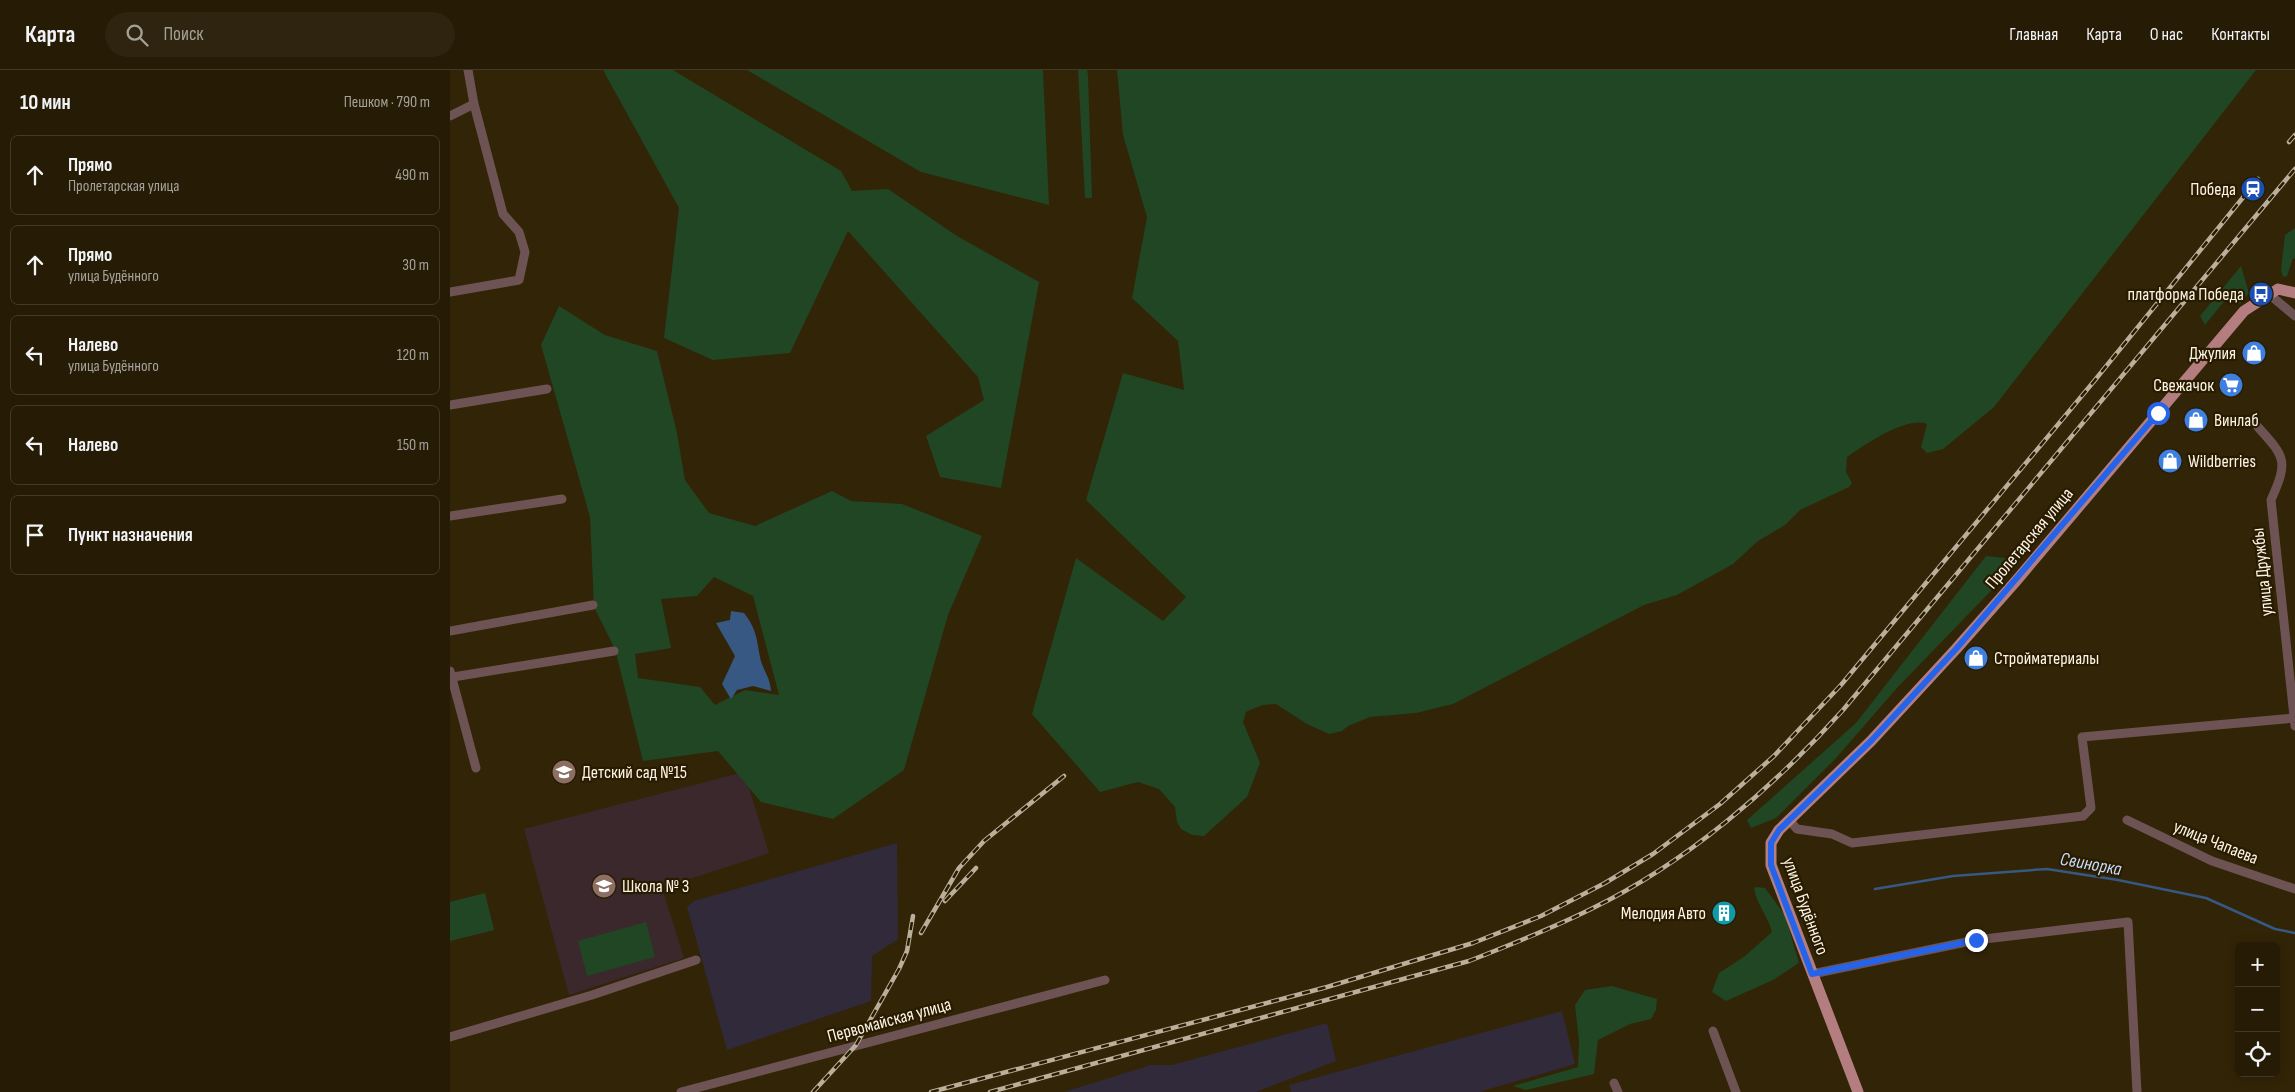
<!DOCTYPE html>
<html lang="ru">
<head>
<meta charset="utf-8">
<style>
  body { margin:0; font-family:"Sofia Sans Condensed",sans-serif; background:#2e240f; color:#f1f3f6 }
  .controls { position:absolute; right:15px; bottom:15px; display:grid; overflow:hidden; border-radius:8px; box-shadow:0 2px 12px #0003 }
  .controls button { width:45px; height:45px; display:grid; place-items:center; padding:0; border:0; border-bottom:1px solid #423927; background:#261b05; color:#f1f3f6; font:25px sans-serif }
  .stop { position:absolute; width:15px; height:15px; margin:-11px; border:4px solid #2563eb; border-radius:50%; background:#fff }
  .stop.end { background:#2563eb; border-color:#fff; box-shadow:0 1px 5px #0008 }
  .list { margin:0; padding:0; list-style:none }
  h2 { display:flex; justify-content:space-between; align-items:center; height:65px; margin:0; padding:0 20px; font-size:21px }
  h2 small { font-size:16px; font-weight:400; color:#a4a19a }
  .list li { display:grid; grid-template-columns:32px 1fr auto; gap:15px; align-items:center; box-sizing:border-box; height:80px; margin:0 10px 10px; padding:0 10px; border:1px solid #423927; border-radius:8px }
  .list b { display:block; font-size:19px; white-space:nowrap }
  .list p { margin:0; font-size:16px; white-space:nowrap; color:#a4a19a }
  .list em { font-size:16px; font-style:normal; color:#a4a19a }
  .icon { flex:none; width:28px; height:28px; fill:none; stroke:currentColor; stroke-width:2; stroke-linecap:round; stroke-linejoin:round }
  .map { position:relative; flex:none; width:1845px; height:1022px; overflow:hidden }
  header { display:flex; align-items:center; gap:30px; box-sizing:border-box; height:70px; padding:0 25px; background:#261b05; border-bottom:1px solid #423927 }
  header strong { font-size:24px }
  nav { display:flex; gap:28px; margin-inline-start:auto; font-size:18px }
  .search { width:350px; height:45px; background:#2e240f; display:flex; align-items:center; gap:12px; box-sizing:border-box; padding:0 18px; border-radius:28px; color:#a4a19a; font-size:19px }
  main { display:flex }
  aside { flex:1; background:#261b05 }
  .map>svg:first-child { display:block }
  .industrial { fill:#312a3a }
  .education { fill:#3b282c }
  .green { fill:#204623; fill-rule:evenodd }
  .water { fill:#365883 }
  .lines { fill:none; stroke-linecap:round; stroke-linejoin:round }
  .stream { stroke:#365883; stroke-width:2.5 }
  .minor { stroke:#6e5354; stroke-width:9 }
  .major { stroke:#b47e80; stroke-width:11 }
  .rail-casing { stroke:#baaf9b; stroke-width:4.5 }
  .rail { stroke:#281b00; stroke-width:2.5; stroke-dasharray:8; stroke-linecap:butt }
  .route { stroke:#2563eb; stroke-width:6 }
  .labels { text-anchor:middle; stroke-width:4.5; stroke-linejoin:round; paint-order:stroke }
  .poi-label { font-size:18px; fill:#fdf4e4; stroke:#281b00; text-anchor:end }
  .street-label { font-size:18px; fill:#fdf4e4; stroke:#281b00 }
  .water-label { font-size:19px; font-style:italic; fill:#c5dbf6; stroke:#281b00 }
</style>
</head>
<body>
<header>
<strong>Карта</strong>
<div class="search"><svg class="icon" aria-label="search" viewBox="0 0 24 24"><circle cx="10" cy="10" r="6"/><path d="M15 15l6 6"/></svg>Поиск</div>
<nav><a>Главная</a><a>Карта</a><a>О нас</a><a>Контакты</a></nav>
</header>
<main>
<aside>
<h2>10 мин<small>Пешком · 790 m</small></h2>
<ul class="list">
<li><svg class="icon" aria-label="ahead" viewBox="0 0 24 24"><path d="M12 20V5M6 11l6-6 6 6"/></svg><div><b>Прямо</b><p>Пролетарская улица</p></div><em>490 m</em></li>
<li><svg class="icon" aria-label="ahead" viewBox="0 0 24 24"><path d="M12 20V5M6 11l6-6 6 6"/></svg><div><b>Прямо</b><p>улица Будённого</p></div><em>30 m</em></li>
<li><svg class="icon" aria-label="left" viewBox="0 0 24 24"><path d="M17 20v-9H6M10 6l-5 5 5 5"/></svg><div><b>Налево</b><p>улица Будённого</p></div><em>120 m</em></li>
<li><svg class="icon" aria-label="left" viewBox="0 0 24 24"><path d="M17 20v-9H6M10 6l-5 5 5 5"/></svg><div><b>Налево</b></div><em>150 m</em></li>
<li><svg class="icon" aria-label="arrive" viewBox="0 0 24 24"><path d="M6 21V4h12l-3 4 3 4H6"/></svg><div><b>Пункт назначения</b></div></li>
</ul>
</aside>
<div class="map">
<svg width="1845" height="1022" viewBox="0 0 1845 1022">
  <rect width="100%" height="100%" fill="#322407"/>
  <path class="industrial" d="M447,773L448,869L422,886L421,931L277,980L237,837L244,831Z
    M1112,941L1125,994L1029,1022H841L839,1015Z
    M877,953L886,991L806,1022H614L701,995H722Z"/>
  <path class="education" d="M294,702L319,783L212,818L234,888L119,925L74,759Z"/>
  <path class="green" d="M153,0H223L391,101L402,121L438,119L507,166L589,212L551,418L490,407L476,366L534,330L528,307L398,161L340,283L263,290L214,268L229,138Z
    M297,0H593L599,135L471,102Z
    M628,0H637L638,5L642,128H635Z
    M667,0H1806L1544,337L1493,379L1477,383L1471,377L1477,354C1456,346 1415,375 1397,387L1396,402L1402,413L1399,417L1350,440L1335,455L1308,471L1283,494L1227,525L1194,535L1003,634L966,643L920,647L898,656L892,661L879,664L857,654L826,634L813,635L800,640L796,642L793,652L810,693L797,727L754,766L742,765L731,759L727,752L725,737L709,719L688,712L650,722L582,644L626,488L713,551L736,527L636,430L673,303L734,320L728,271L682,228L697,147L673,65Z
    M1845,158V189L1843,188L1837,206L1833,207L1831,200L1835,165Z
    M1791,196L1799,223L1790,234L1780,224L1755,255L1750,246Z
    M109,236L155,265L207,281L227,363L235,410L259,443L305,456L382,421L401,431L452,434L532,466L498,545L454,700L383,749L311,732L268,681L193,691L165,579L144,537L140,447L91,275ZM264,507L303,526L329,625L295,620L265,635L250,617L188,608L185,584L221,578L211,529L247,526Z
    M1536,486L1555,488L1564,497L1446,619L1387,687L1326,748L1301,758L1297,750L1406,653Z
    M1306,817L1315,818L1335,845L1349,893L1323,910L1276,931L1262,922L1269,903L1295,886L1322,862C1318,847 1307,834 1304,819Z
    M35,823L44,860L0,871V832Z
    M196,852L205,887L137,906L128,871Z
    M1162,916L1207,929L1206,940L1201,949L1180,954L1148,970L1144,1004L1076,1020L1063,1016L1128,997L1129,971L1125,935L1135,920Z"/>
  <path class="water" d="M281,541L294,543C306,558 307,569 310,587C312,599 320,606 321,621L303,616L287,620L281,629L272,614L285,586L266,553L280,550Z"/>
  <g class="lines">
    <path class="stream" d="M1425,819L1503,806L1597,799L1668,810L1756,828L1825,859L1845,863"/>
    <path class="minor" d="M0,46L24,34
      M0,222L69,210L75,182L69,162L53,144L24,34L18,0
      M1820,225L1845,246
      M0,335L97,319
      M1807,356C1835,387 1839,390 1821,430L1845,656
      M0,446L112,429
      M0,561L143,535
      M0,601L26,698
      M3,607L164,581
      M1339,750L1347,759L1382,764L1402,773L1633,746L1641,738L1632,667L1845,648
      M1677,750L1762,791L1845,819
      M1362,904L1526,870L1678,852L1687,1022
      M1263,961L1286,1022
      M0,967L142,925L246,890
      M1164,1013L1168,1022
      M231,1022L655,910"/>
    <path class="major" d="M1408,1022L1321,795V773L1329,760L1421,671L1506,579L1566,511L1794,241L1828,219L1845,223"/>
    <defs>
      <path id="rail" d="M1839,72L1845,65
        M495,831L526,798
        M471,863L509,798L534,771L614,706
        M363,1022L406,975L449,899L457,881L463,846
        M481,1022L877,917L1023,873L1091,846L1155,813L1203,784L1270,734L1324,686L1391,615L1645,310L1808,109
        M540,1022L1019,891C1060,875 1101,859 1141,839C1236,793 1323,718 1393,640L1845,99"/>
    </defs>
    <use href="#rail" class="rail-casing"/>
    <use href="#rail" class="rail"/>
  </g>
  <g class="lines">
    <path class="route" d="M1526,870L1362,904L1321,795V773L1329,760L1421,671L1506,579L1708,343"/>
  </g>
  <defs>
    <symbol id="station-disc" viewBox="-11 -11 22 22"><circle r="9.5" fill="#1a4fb4" stroke="#281b00"/><path d="M-3-6H3Q5-6 5-4V2Q5 4 3 4L4.5 6H3L1.5 4h-3L-3 6H-4.5L-3 4Q-5 4-5 2V-4Q-5-6-3-6ZM-3.5-4v3h7v-3ZM-3.5 1v1.5H-2V1ZM2 1v1.5H3.5V1Z" fill="#fff"/></symbol>
    <symbol id="bus-disc" viewBox="-11 -11 22 22"><circle r="9.5" fill="#1a4fb4" stroke="#281b00"/><path d="M-5-6H5V4H4V6H2V4H-2V6H-4V4H-5ZM-3.5-4V0h7V-4ZM-3.5 1.2v1.5H-2V1.2ZM2 1.2v1.5H3.5V1.2Z" fill="#fff"/></symbol>
    <symbol id="shop-disc" viewBox="-11 -11 22 22"><circle r="9.5" fill="#3f7fe0" stroke="#281b00"/><path d="M-5-2.5h2.3a2.7 3.5 0 0 1 5.4 0H5L5.5 6h-11ZM-1.5-2.5h3a1.5 2.3 0 0 0-3 0Z" fill="#fff"/></symbol>
    <symbol id="supermarket-disc" viewBox="-11 -11 22 22"><circle r="9.5" fill="#3f7fe0" stroke="#281b00"/><path d="M-6-5.5h2.5l.6 2H6L4.5 2H-2.5L-4.4-4H-6ZM-1.5 3.2a1.3 1.3 0 1 0 .1 0ZM3 3.2a1.3 1.3 0 1 0 .1 0Z" fill="#fff"/></symbol>
    <symbol id="school-disc" viewBox="-11 -11 22 22"><circle r="9.5" fill="#8d6e63" stroke="#281b00"/><path d="M0-5L7-2L0 1L-7-2ZM-4 1L0 2.5L4 1V4Q0 6-4 4Z" fill="#fff"/></symbol>
    <symbol id="building-disc" viewBox="-11 -11 22 22"><circle r="9.5" fill="#0f9aa8" stroke="#281b00"/><path d="M-4-6H4V6H1V3H-1V6H-4ZM-2.5-4.3h1.7v1.8h-1.7ZM.8-4.3h1.7v1.8H.8ZM-2.5-1h1.7V.8h-1.7ZM.8-1h1.7V.8H.8Z" fill="#fff"/></symbol>
  </defs>
  <g fill-rule="evenodd">
    <use href="#station-disc" x="1789" y="105" width="28" height="28"/>
    <use href="#bus-disc" x="1797" y="210" width="28" height="28"/>
    <use href="#shop-disc" x="1790" y="269" width="28" height="28"/>
    <use href="#supermarket-disc" x="1767" y="301" width="28" height="28"/>
    <use href="#shop-disc" x="1732" y="336" width="28" height="28"/>
    <use href="#shop-disc" x="1706" y="377" width="28" height="28"/>
    <use href="#shop-disc" x="1512" y="574" width="28" height="28"/>
    <use href="#school-disc" x="100" y="688" width="28" height="28"/>
    <use href="#school-disc" x="140" y="802" width="28" height="28"/>
    <use href="#building-disc" x="1260" y="829" width="28" height="28"/>
  </g>
  <g class="labels">
    <g class="poi-label">
      <text x="1786" y="125">Победа</text>
      <text x="1794" y="230">платформа Победа</text>
      <text x="1786" y="289">Джулия</text>
      <text x="1764" y="321">Свежачок</text>
      <text x="1764" y="356" text-anchor="start">Винлаб</text>
      <text x="1738" y="397" text-anchor="start">Wildberries</text>
      <text x="1544" y="594" text-anchor="start">Стройматериалы</text>
      <text x="132" y="708" text-anchor="start">Детский сад №15</text>
      <text x="172" y="822" text-anchor="start">Школа № 3</text>
      <text x="1256" y="849">Мелодия Авто</text>
    </g>
    <g class="street-label">
      <text transform="translate(1579 468) rotate(-50)" y="6">Пролетарская улица</text>
      <text transform="translate(1812 502) rotate(-96)" y="6">улица Дружбы</text>
      <text transform="translate(1766 772) rotate(22)" y="6">улица Чапаева</text>
      <text transform="translate(1356 836) rotate(70)" y="6">улица Будённого</text>
      <text transform="translate(439 950) rotate(-15)" y="6">Первомайская улица</text>
    </g>
    <g class="water-label">
      <text transform="translate(1641 793) rotate(10)" y="7">Свинорка</text>
    </g>
  </g>
</svg>
<div class="controls">
<button>+</button>
<button>−</button>
<button><svg class="icon" aria-label="locate" viewBox="0 0 24 24"><circle cx="12" cy="12" r="6"/><path d="M12 2v4M12 18v4M2 12h4M18 12h4"/></svg></button>
</div>
<div class="stop" style="left:1708px;top:343px"></div>
<div class="stop end" style="left:1526px;top:870px"></div>
</div>
</main>
</body>
</html>
